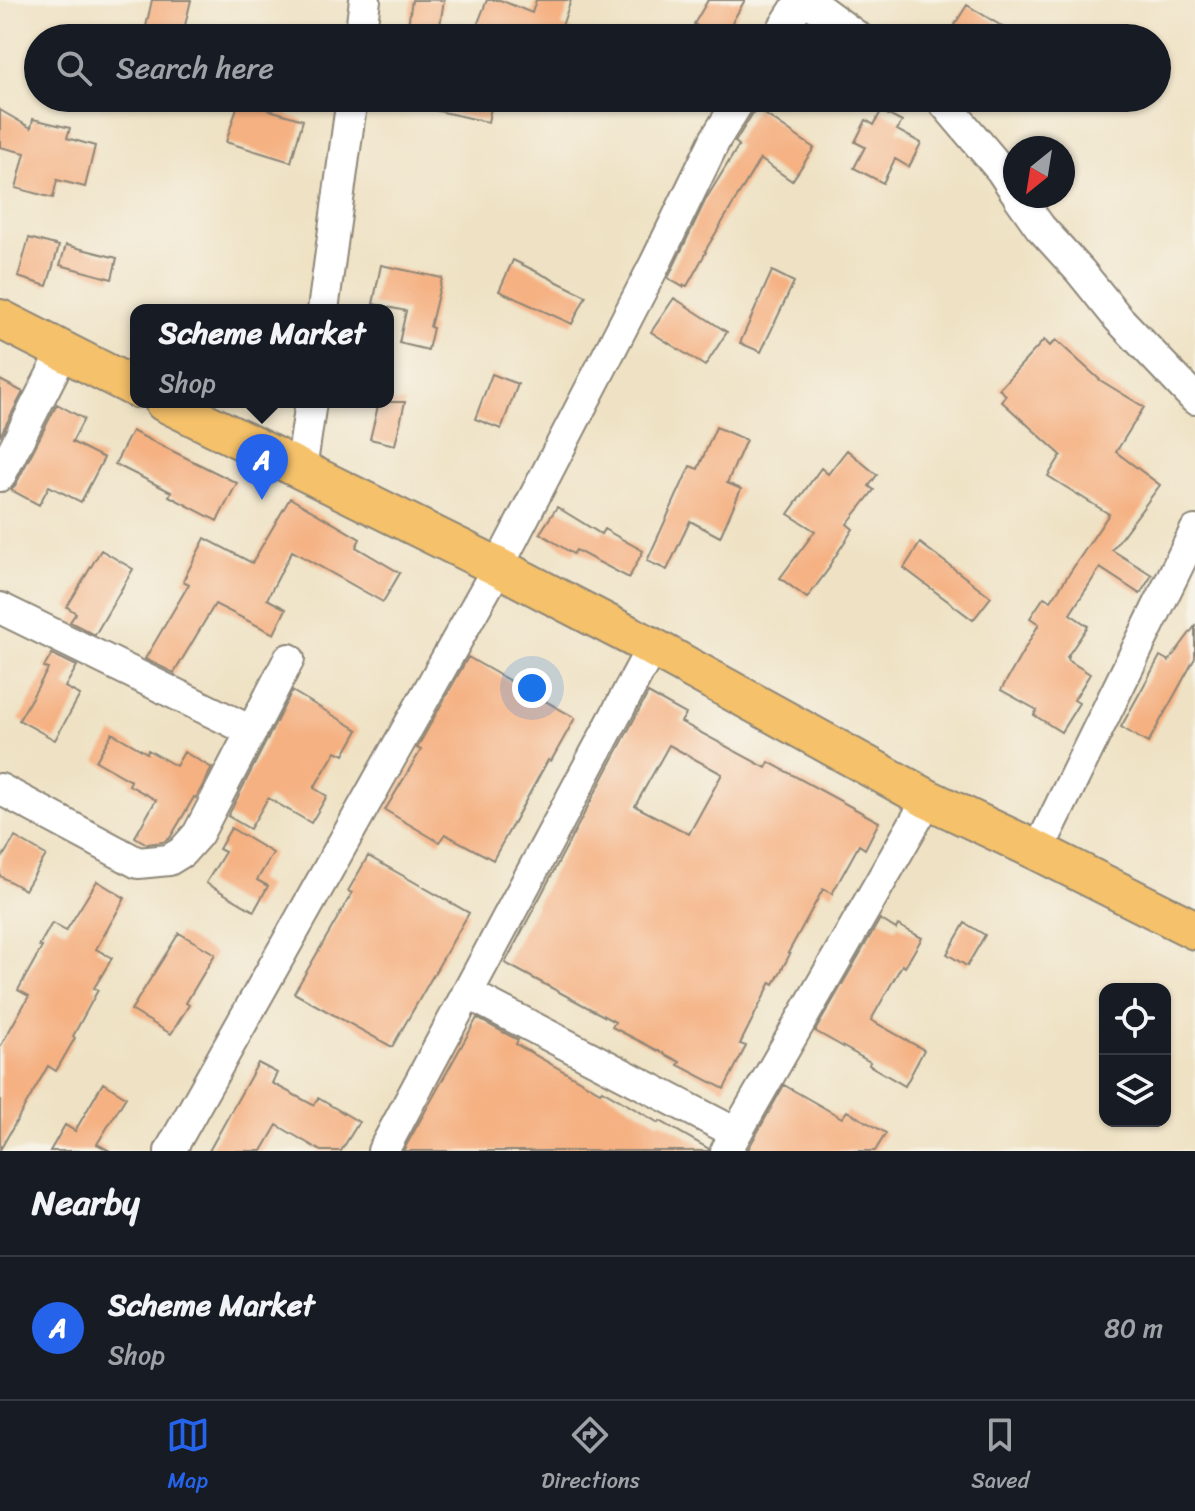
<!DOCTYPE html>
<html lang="en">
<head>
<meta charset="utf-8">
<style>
  body { margin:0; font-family:Sriracha,sans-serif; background:#242831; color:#f1f3f6 }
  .controls { position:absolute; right:24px; bottom:24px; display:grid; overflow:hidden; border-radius:16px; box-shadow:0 2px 6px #0004 }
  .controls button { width:72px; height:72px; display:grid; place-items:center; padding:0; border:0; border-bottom:2px solid #363941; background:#171b24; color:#f1f3f6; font:40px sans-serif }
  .compass { position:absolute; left:1003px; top:136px; width:72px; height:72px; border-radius:50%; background:#171b24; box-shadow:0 2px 6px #0004; rotate:210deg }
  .you { position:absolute; left:532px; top:688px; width:28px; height:28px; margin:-20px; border:6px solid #fff; border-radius:50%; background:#1a73e8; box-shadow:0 0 0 12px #1a73e833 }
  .badge { display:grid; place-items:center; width:52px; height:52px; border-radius:50%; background:#2563eb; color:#fff; font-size:26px; font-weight:700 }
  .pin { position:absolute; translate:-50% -66px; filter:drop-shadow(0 2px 4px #0008) }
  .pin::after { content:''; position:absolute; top:42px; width:28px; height:24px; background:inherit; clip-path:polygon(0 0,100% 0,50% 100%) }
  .popup { position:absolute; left:130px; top:304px; width:264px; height:104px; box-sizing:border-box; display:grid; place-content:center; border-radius:16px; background:#171b24; filter:drop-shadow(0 2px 6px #0005); font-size:26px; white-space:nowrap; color:#9ea1a6 }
  .popup b { font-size:30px; color:#f1f3f6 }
  .popup::after { content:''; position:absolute; left:50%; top:100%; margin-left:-16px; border:16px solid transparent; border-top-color:#171b24 }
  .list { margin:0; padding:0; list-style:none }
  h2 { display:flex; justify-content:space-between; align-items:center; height:104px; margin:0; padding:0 32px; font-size:34px }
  h2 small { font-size:26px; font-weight:400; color:#9ea1a6 }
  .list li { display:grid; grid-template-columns:52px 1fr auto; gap:24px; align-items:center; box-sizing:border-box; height:144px; padding:0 32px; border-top:2px solid #363941 }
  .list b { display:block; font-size:30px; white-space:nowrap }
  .list p { margin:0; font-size:26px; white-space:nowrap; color:#9ea1a6 }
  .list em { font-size:26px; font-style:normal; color:#9ea1a6 }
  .icon { flex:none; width:44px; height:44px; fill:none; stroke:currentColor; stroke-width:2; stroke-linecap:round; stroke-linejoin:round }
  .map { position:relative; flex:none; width:1195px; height:1151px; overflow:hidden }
  .search { position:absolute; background:#171b24; box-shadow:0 2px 6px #0004; left:24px; right:24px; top:24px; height:88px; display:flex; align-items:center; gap:20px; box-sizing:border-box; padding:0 28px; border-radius:44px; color:#9ea1a6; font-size:30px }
  .sheet { height:248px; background:#171b24 }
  nav { display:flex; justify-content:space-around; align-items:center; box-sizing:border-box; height:112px; border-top:2px solid #363941; background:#171b24; font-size:22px; color:#9ea1a6 }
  nav a { display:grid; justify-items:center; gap:4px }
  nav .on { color:#2563eb }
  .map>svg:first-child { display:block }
  .building { fill:#f5b182; fill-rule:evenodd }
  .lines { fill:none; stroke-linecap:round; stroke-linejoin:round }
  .minor-casing { stroke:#8d8678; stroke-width:34 }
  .major-casing { stroke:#8d8678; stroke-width:42 }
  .minor { stroke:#fff; stroke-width:30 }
  .major { stroke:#f5c16b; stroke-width:38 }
</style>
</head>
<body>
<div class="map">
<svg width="1195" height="1151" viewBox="0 0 1195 1151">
  <rect width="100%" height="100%" fill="#f7f3e8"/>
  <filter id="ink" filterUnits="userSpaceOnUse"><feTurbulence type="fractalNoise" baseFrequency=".0125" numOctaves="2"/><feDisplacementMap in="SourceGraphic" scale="16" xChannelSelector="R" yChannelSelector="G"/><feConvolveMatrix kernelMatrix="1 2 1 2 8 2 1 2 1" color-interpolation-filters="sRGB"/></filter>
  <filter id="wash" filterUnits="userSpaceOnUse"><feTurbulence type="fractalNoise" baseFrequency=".006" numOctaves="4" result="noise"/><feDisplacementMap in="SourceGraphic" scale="32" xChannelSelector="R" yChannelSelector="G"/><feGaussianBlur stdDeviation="1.8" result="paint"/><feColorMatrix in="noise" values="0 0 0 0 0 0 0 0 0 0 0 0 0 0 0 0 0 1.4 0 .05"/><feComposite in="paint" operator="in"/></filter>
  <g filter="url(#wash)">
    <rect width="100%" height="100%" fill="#efe2c4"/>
    <g id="blocks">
      <path class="building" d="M152,0H191L182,38H174L145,31Z
        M412,0H444L438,38H406Z
        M487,0H500L532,13L536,0H571L562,26L590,38H500L476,28Z
        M708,0H745L723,38H719L694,24Z
        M967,5L1021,38H946Z
        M426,98H493L488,122L425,108Z
        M239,101L303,120L291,162L226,142Z
        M756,108L814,148L792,181L760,159L705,251L706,252L687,286L684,285L683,287L668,278L706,199L739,145L735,142Z
        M0,110L31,128L33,119L70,128L67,138L95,146L85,187L57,180L53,198L16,188L25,153L0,147Z
        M881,111L902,122L897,130L921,143L909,167L895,159L883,183L854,168L865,147L855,142L866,120L874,125Z
        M29,238L59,246L47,286L18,277Z
        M66,245L117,258L112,279L60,265Z
        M513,260L586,296L572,324L499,291Z
        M381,265L442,278L430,327L433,328L428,350L399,343L406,311L373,304Z
        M772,271L794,282L761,352L740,343Z
        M674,298L727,332L705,366L651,332Z
        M1044,340L1050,346L1056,340L1100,380L1144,407L1116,452L1160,485L1112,550L1152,575L1140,594L1100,568L1070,614L1088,626L1067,657H1069L1068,660L1090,674L1074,700L1079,703L1061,732L1034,715L1037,710L1001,690L1039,624L1030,618L1044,597L1051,601L1109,514L1048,476L1061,455L1001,401L1006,395L999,389Z
        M492,374L518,384L501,429L475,419Z
        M0,380L23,392L0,436Z
        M379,402H405L395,445L370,439Z
        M57,404L84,419L72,442L104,458L81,502L49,486L39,505L11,490L16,484Z
        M716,427L746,440L727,483L741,489L720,537L690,521L667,570L647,561L690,466L698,469Z
        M132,431L237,483L217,521L169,496L171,492L115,464Z
        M847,450L877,475L869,486L874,490L847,524L853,529L829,566L830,567L807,598L780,578L815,531L788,514L821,468L828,474Z
        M290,498L360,539L356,547L400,573L383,602L292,551L267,599L286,609L274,634L215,604L174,673L145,659L189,584L183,581L205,538L252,563Z
        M557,507L601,534L604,529L643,551L629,578L576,550L573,554L540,533Z
        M920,543L991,597L973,620L904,568Z
        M101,550L133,569L95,635L70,622L76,613L67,607Z
        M1195,626V658L1148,743L1121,727L1160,656L1169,661Z
        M52,654L77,666L65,687L80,695L55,740L19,720L48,669L44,667Z
        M468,657L575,718L551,761L548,760L493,860L445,834L439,842L385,810L421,750L417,748Z
        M292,691L358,730L344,755L336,751L314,788L327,796L311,823L268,798L250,829L228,816Z
        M648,693L686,714L681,722L766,768L769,762L879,822L865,849L859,845L832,894L823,889L788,953L790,954L774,984L771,982L740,1044L746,1046L724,1089L678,1065L680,1062L612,1027L615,1022L505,963ZM669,745L722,774L689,834L635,806Z
        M112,733L147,753L148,750L176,766L184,752L212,768L196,798L194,797L170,838L163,842L147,844L135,837L156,800L129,785L131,781L96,761Z
        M231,828L273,853L257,880L268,886L254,911L206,883L225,852L219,849Z
        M15,837L46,855L25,890L0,876V861Z
        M368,856L469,913L392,1047L294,993L352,893L348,891Z
        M97,881L125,898L96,949L112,958L94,988L98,990L73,1036L75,1038L56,1071L48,1066L0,1150V1047L29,996L18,990L42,947L39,946L52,923L66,931Z
        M880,919L896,929L898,925L922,938L905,967L902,965L871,1020L924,1050L905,1086L869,1065L870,1062L815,1031Z
        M965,923L985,935L967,966L947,954Z
        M179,933L215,954L186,1003L189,1005L171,1034L131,1010Z
        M477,1018L518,1040L516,1044L600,1092L602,1090L659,1123L660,1121L709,1149L708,1151H403Z
        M258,1063L277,1073L272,1083L313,1105L318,1098L359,1122L341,1151H321L277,1125L262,1151H209Z
        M103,1083L126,1097L97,1144L110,1151H50L65,1125L75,1131Z
        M784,1085L842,1118L847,1111L886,1133L875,1151H747Z"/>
    </g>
  </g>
  <g filter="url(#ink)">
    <use href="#blocks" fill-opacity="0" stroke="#8d8678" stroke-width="2"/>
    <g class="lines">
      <defs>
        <path id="minor" d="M807,0L859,38
          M360,38L365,0
          M777,38L801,0
          M940,98L1001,170L1015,191
          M1018,196L1040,227L1080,271L1118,318L1195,399
          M323,310L352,98
          M301,470L311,402
          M0,476L63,352
          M0,608L251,731
          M0,789L138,863L169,860L182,852L198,834L289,659
          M1038,851L1195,531
          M467,993L736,1133
          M170,1151L498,567L655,264L716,138L741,98
          M383,1151L652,647
          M726,1151L928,799"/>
        <path id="major" d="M0,319L136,388
          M164,402L498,567L652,647L928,799L1038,851L1195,930"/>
      </defs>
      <use href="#minor" class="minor-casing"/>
      <use href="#major" class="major-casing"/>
      <use href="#minor" class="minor"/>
      <use href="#major" class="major"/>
    </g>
  </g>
</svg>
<div class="controls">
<button><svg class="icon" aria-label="locate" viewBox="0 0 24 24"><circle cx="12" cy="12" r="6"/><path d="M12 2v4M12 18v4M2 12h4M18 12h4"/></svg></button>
<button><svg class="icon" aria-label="layers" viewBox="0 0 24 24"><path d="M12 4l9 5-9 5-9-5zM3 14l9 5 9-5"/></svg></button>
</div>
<svg class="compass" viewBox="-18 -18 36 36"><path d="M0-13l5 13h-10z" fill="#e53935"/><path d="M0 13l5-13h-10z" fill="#9ea1a6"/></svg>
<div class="you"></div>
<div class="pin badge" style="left:262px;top:500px">A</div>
<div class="popup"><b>Scheme Market</b>Shop</div>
<div class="search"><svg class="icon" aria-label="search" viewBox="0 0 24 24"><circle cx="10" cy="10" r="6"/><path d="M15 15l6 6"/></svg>Search here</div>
</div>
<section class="sheet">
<h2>Nearby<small></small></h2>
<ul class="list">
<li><span class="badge">A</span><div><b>Scheme Market</b><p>Shop</p></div><em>80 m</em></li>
</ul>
</section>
<nav>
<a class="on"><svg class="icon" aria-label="map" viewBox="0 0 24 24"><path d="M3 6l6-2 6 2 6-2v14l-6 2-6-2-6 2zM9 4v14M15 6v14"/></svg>Map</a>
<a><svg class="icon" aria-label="directions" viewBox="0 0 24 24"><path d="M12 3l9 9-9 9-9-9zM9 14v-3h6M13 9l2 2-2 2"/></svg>Directions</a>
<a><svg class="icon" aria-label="saved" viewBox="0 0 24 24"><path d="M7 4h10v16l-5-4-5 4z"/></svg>Saved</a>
</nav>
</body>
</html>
